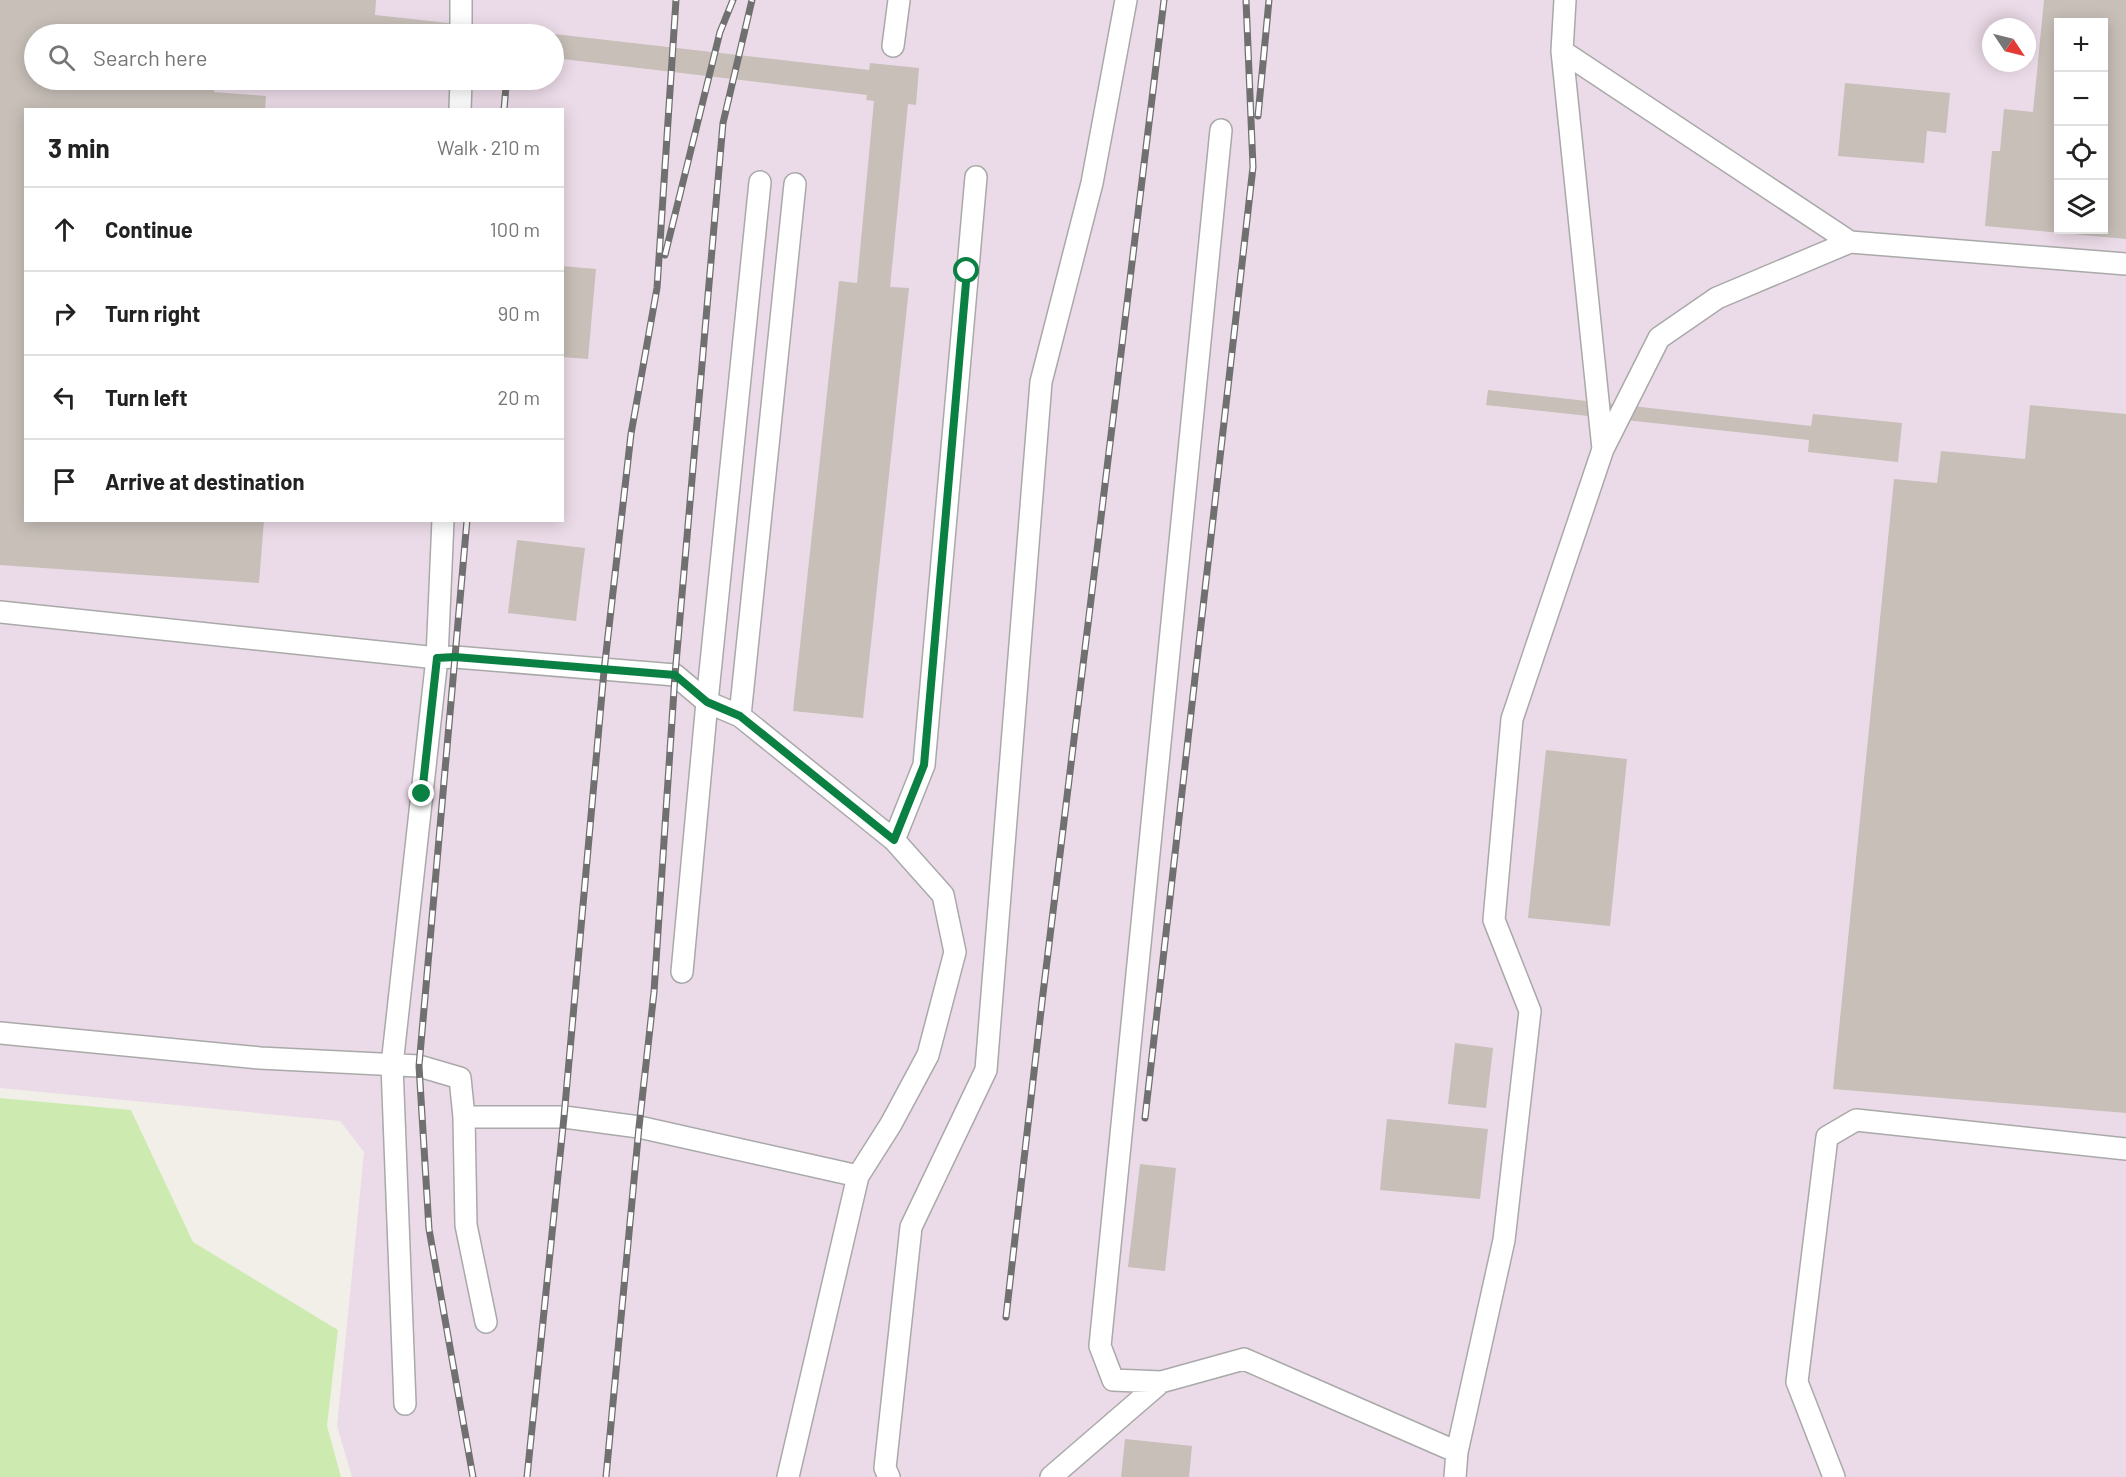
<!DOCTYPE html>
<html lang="en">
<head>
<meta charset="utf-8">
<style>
  body { margin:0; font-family:Barlow,sans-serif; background:#f6f6f6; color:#222 }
  .controls { position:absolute; right:18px; top:18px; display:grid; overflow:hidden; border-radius:0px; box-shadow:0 3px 15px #0003 }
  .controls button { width:54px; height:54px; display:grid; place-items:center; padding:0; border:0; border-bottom:2px solid #e0e0e0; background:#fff; color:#222; font:30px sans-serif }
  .compass { position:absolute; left:1982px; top:18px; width:54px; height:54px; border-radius:50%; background:#fff; box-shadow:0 3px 15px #0003; rotate:125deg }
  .stop { position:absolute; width:18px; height:18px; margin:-14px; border:4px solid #0b8043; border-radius:50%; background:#fff }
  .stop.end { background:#0b8043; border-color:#fff; box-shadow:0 2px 6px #0008 }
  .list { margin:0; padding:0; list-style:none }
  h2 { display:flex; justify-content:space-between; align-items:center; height:78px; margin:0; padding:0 24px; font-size:26px }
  h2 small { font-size:20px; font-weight:400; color:#767676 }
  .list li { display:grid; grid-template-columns:39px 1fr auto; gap:18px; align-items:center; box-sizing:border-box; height:84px; padding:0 24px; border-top:2px solid #e0e0e0 }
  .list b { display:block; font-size:22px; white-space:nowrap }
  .list em { font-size:20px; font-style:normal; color:#767676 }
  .icon { flex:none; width:33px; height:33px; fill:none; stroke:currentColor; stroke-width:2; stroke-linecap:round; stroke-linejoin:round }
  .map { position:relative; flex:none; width:2126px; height:1477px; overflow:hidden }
  .search { position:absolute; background:#fff; box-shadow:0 3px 15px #0003; left:24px; top:24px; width:540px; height:66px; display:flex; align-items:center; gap:15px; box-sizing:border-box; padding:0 21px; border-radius:33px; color:#767676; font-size:22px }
  .panel { position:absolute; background:#fff; box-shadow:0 3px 15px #0003; left:24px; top:108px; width:540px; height:414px; border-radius:0px }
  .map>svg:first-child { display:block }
  .industrial { fill:#ebdbe8; fill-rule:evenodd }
  .grass { fill:#cdebb0 }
  .building { fill:#c7bfb8; fill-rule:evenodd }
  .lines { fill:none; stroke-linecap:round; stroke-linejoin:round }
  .lane-casing { stroke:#a9a9a9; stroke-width:24 }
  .lane { stroke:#fff; stroke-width:21 }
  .rail-casing { stroke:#707070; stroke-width:7 }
  .rail { stroke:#fff; stroke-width:4.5; stroke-dasharray:14; stroke-linecap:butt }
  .route { stroke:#0b8043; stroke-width:8 }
</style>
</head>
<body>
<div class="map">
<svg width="2126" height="1477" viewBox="0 0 2126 1477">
  <rect width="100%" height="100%" fill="#f2efe9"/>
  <path class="industrial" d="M0,0H2126V1477H352L337,1426L364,1152L340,1121L0,1088ZM2058,22H2104V230H2058ZM1991,27H2027V63H1991ZM34,34H554V80H34ZM26,110H562V520H26Z"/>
  <path class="grass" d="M0,1098L131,1110L193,1242L338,1330L327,1426L341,1477H0Z"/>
  <path class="building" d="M0,0H376L375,15L540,33V34H34V80H215L214,92L266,96L265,110H26V520H264L259,583L0,565Z
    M2044,0H2126V239L1985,226L1992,151H2000L2004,109L2033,112ZM2058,22H2104V230H2058Z
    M554,34L869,70L870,63L919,68L916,105L908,104L890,287L909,288L863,718L793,711L839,281L857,283L874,101L866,100L867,95L554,58Z
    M1845,83L1950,93L1946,133L1927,131L1924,163L1838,156Z
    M562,266L596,269L588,359L562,357Z
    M1488,390L1811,426L1813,414L1902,423L1898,462L1808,452L1809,440L1486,405Z
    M2030,405L2126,414V1113L1833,1089L1894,479L1937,483L1941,451L2025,459Z
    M517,540L585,548L576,621L508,613Z
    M1546,750L1627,759L1610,926L1528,918Z
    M1455,1043L1493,1048L1486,1108L1448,1104Z
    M1387,1119L1488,1129L1480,1199L1380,1190Z
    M1140,1164L1176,1168L1165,1271L1128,1267Z
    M1125,1439L1192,1446L1189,1477H1121Z"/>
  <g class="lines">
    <defs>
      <path id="lane" d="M461,34V0
        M893,46L899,0
        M1562,51L1850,242L2126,264
        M460,110L461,80
        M1603,449L1659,338L1717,298L1850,242
        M0,612L437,658L455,657L675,675L707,702L740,716L894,840L943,895L955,952L928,1055L891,1124L858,1176L639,1127L564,1117H464L460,1078L419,1066L260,1058L0,1033
        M740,716L795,184
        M894,840L924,765L976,177
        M682,972L707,702L760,182
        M464,1117L466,1225L486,1322
        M1161,1382L1113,1380L1100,1346L1221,130
        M405,1404L392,1065L437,658L443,520
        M788,1477L858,1176
        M889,1477L885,1468L911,1227L986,1070L1041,382L1092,183L1126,0
        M1051,1477L1161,1382L1244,1359L1457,1452
        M1455,1477L1457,1452L1504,1240L1530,1011L1494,920L1512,719L1603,449L1562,51L1565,0
        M1834,1477L1797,1382L1827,1137L1856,1120L2126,1149"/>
    </defs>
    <use href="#lane" class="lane-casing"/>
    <use href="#lane" class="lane"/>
    <defs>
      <path id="rail" d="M504,110L506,86
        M1258,116L1269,0
        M665,255L720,32L733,0
        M467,520L419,1066L429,1229L473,1477
        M1145,1118L1253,167L1246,0
        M1006,1317L1042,1002L1164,0
        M527,1477L564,1117L604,671L631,434L657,288L676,0
        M606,1477L639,1127L654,992L675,675L723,123L752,0"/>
    </defs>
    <use href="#rail" class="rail-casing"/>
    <use href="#rail" class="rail"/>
  </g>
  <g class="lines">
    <path class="route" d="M422,794L437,658L455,657L675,675L707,702L740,716L894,840L924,765L967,271"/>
  </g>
</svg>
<div class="controls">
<button>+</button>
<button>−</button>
<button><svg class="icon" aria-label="locate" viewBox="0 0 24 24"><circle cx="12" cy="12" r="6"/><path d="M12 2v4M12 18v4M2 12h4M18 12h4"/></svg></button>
<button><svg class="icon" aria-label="layers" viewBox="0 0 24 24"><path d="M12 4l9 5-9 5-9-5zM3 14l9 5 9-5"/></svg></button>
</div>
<svg class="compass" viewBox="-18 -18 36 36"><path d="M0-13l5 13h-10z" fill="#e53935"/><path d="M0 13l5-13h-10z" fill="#767676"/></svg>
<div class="stop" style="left:967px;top:271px"></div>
<div class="stop end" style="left:422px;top:794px"></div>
<div class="search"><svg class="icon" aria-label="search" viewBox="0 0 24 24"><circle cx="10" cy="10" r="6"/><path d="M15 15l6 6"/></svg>Search here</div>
<section class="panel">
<h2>3 min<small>Walk · 210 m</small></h2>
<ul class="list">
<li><svg class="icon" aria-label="ahead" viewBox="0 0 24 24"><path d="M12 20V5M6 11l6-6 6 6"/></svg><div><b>Continue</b></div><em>100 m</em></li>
<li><svg class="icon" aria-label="right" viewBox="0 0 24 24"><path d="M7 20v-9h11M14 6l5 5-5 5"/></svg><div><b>Turn right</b></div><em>90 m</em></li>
<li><svg class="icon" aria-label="left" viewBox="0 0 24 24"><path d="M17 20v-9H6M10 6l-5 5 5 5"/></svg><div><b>Turn left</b></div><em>20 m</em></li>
<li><svg class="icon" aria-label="arrive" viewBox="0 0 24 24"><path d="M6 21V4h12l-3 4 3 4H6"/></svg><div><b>Arrive at destination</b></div></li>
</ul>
</section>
</div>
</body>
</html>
